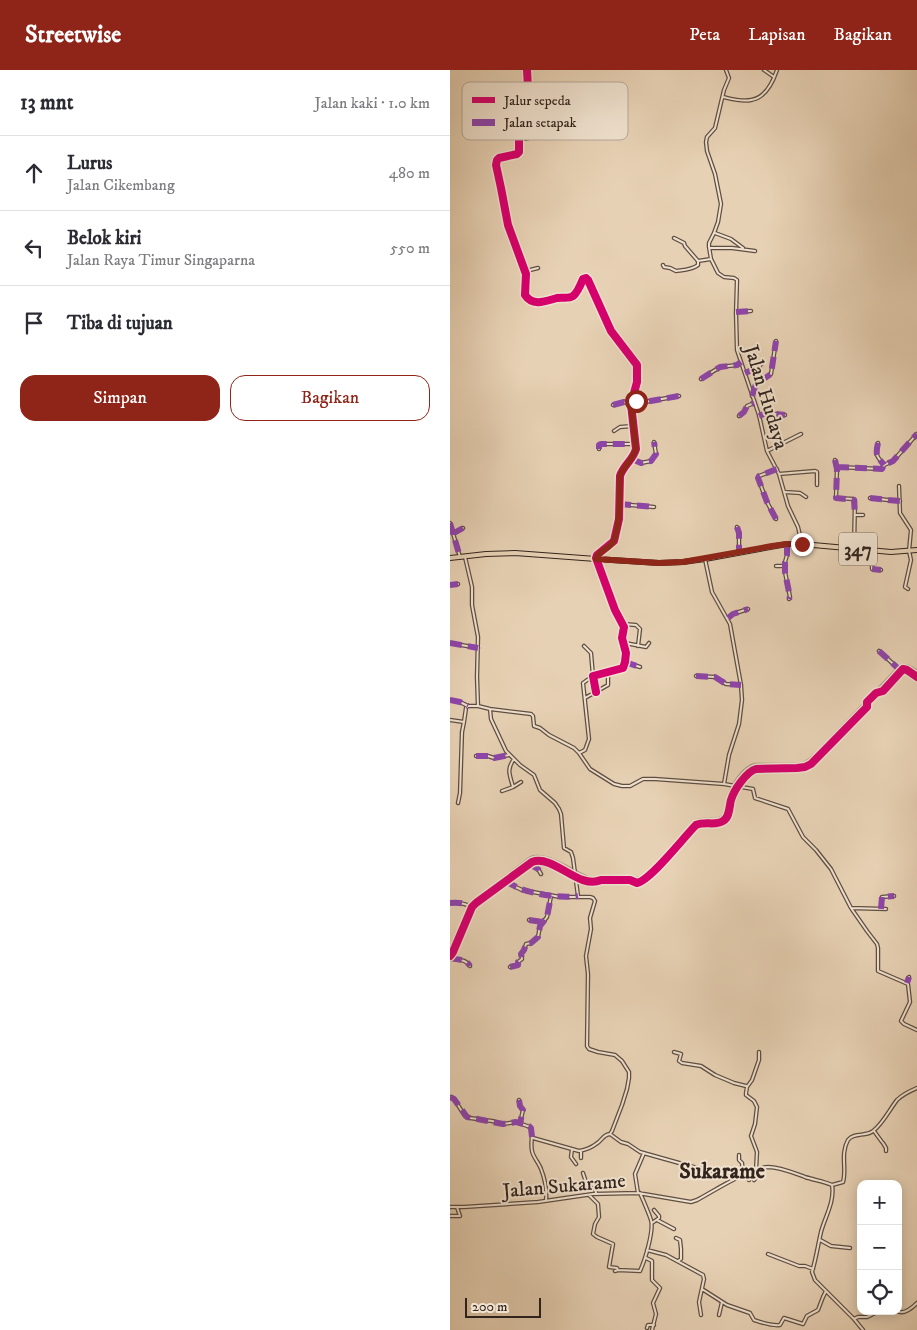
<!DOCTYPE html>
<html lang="id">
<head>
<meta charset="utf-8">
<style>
  body { margin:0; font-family:"IM FELL DW Pica",serif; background:#f2f2f3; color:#2b2b33 }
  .controls { position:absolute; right:15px; bottom:15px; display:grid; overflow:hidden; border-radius:10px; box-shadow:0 2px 12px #0003 }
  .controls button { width:45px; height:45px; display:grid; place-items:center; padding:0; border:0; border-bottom:1px solid #e1e1e2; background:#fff; color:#2b2b33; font:25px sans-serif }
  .scale { position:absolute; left:15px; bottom:12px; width:76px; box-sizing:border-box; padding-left:5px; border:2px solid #32231d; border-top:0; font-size:14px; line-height:18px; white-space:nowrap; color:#32231d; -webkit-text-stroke:4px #efe1ce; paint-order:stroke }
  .stop { position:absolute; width:15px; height:15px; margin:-11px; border:4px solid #8f2418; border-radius:50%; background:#fff }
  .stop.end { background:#8f2418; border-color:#fff; box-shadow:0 1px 5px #0008 }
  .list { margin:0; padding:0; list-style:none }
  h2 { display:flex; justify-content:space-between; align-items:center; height:65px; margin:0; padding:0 20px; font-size:21px }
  h2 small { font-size:16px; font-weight:400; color:#7c7c81 }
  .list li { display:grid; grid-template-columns:32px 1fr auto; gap:15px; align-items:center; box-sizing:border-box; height:75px; padding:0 20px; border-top:1px solid #e1e1e2 }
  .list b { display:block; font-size:19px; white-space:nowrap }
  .list p { margin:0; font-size:16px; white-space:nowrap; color:#7c7c81 }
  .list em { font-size:16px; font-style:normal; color:#7c7c81 }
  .actions { display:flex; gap:10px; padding:15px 20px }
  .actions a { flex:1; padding:11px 0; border:1px solid #8f2418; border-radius:15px; text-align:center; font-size:18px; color:#8f2418 }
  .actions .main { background:#8f2418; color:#fff }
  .icon { flex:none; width:28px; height:28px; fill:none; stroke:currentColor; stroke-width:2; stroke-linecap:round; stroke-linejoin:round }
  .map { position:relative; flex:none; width:467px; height:1260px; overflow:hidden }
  header { display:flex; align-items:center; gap:30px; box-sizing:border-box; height:70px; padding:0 25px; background:#8f2418; color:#fff }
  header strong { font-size:24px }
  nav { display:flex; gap:28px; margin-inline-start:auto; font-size:18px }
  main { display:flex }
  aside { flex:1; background:#fff }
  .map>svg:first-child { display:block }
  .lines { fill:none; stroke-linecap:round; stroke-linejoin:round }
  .river { stroke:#a99681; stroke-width:4.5 }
  .minor-casing { stroke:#5f4e43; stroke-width:4.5 }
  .primary-casing { stroke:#32231d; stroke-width:6 }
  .minor { stroke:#efe1ce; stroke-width:2 }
  .primary { stroke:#e7d1b4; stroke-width:4 }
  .quiet { stroke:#8e44ad; stroke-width:6; stroke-dasharray:12 6; stroke-linecap:butt }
  .cycleway-casing { stroke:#efe1ce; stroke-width:11 }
  .cycleway { stroke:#d6006c; stroke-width:8 }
  .route { stroke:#8f2418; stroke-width:6 }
  .labels { text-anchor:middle; stroke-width:4; stroke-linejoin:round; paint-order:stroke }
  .shield { fill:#efe1ce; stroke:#6b5c52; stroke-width:1 }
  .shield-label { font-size:19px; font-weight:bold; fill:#32231d }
  .street-label { font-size:20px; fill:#32231d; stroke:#efe1ce }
  .quarter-label { font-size:22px; font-weight:bold; fill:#32231d; stroke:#efe1ce }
  .key { fill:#efe1ce; stroke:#b6a899; stroke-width:1 }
  .key-label { font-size:14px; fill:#32231d }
</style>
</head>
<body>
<header>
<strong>Streetwise</strong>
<nav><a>Peta</a><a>Lapisan</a><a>Bagikan</a></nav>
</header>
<main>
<aside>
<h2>13 mnt<small>Jalan kaki · 1.0 km</small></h2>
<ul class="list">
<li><svg class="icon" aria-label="ahead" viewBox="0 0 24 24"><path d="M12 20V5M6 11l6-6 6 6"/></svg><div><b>Lurus</b><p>Jalan Cikembang</p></div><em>480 m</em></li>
<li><svg class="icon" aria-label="left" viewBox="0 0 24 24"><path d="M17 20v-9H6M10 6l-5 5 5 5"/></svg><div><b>Belok kiri</b><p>Jalan Raya Timur Singaparna</p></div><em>550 m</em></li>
<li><svg class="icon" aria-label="arrive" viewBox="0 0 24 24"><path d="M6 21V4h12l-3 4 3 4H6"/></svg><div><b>Tiba di tujuan</b></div></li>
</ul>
<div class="actions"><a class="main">Simpan</a><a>Bagikan</a></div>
</aside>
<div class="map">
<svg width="467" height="1260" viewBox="0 0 467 1260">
  <rect width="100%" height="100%" fill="#e7d1b4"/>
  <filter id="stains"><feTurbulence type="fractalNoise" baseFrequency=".004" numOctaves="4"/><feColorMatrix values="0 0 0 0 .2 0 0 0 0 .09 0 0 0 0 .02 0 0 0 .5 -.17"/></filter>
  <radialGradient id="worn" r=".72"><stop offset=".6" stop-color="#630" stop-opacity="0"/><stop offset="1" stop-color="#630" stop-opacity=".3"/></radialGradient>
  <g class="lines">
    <path class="river" d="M177,809H188L194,808L247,751C255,748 266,753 273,747C279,741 278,731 280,724C284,713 294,698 305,695H352L360,690L369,682L448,599C457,594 460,597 467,602
      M0,882L21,834L81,788C97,782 122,802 138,808C143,810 149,809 154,809"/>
    <defs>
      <path id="minor" d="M77,0L78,18L88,54V58L69,62V82L67,84L49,88L47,90L46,95L51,118L58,155L76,204L75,225C83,237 96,231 107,228C112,227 119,229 123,226C127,223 131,214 133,209L136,208L138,210L161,261L187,295V312L181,334L186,379C183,390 173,396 170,406L169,449L164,471L147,485L146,488L165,540L174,557L172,568L176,583L175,592L173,598L143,606L146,622
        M276,0L279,8L274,20L265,58L257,67L256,72L257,81L265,104L271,134L268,152L264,163L259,173V177L261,189L268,203L274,207L284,208L287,210L286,243L287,280L309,345L317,381L329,404L338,436L348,457L352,474
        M314,0L324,7
        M273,27C282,29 292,32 301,30C315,28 323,12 327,0
        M69,70L93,65
        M265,163L281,169L293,178
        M224,168L234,173L235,176L248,191L261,189
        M260,178H282L305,181
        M213,195L214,197L220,198L226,201C233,200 242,200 248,195V191
        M76,201L88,198
        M286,242L301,241
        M295,303L309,297L311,294
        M251,309L270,297L287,295L291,292
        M302,326L306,314L321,304L326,271
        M183,328L189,333L229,326
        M163,335L174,332L181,334
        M289,346L294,342L297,336L304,333
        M309,346L316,343L335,345
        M164,361L170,357L183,356
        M428,373C425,386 427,386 434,395
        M149,379V375L151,374H186
        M317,381L351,364
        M182,389L191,393L201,391L206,384L204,372
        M385,390L387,399L386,428L404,429L405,430L404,479
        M387,397L432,399L434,395L443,391L467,364
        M329,404L365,401L367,402V415
        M449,416L450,443L461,460L459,481L461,490L455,517L458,519
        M335,422L350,423L356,427
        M420,428L438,430L450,431
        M169,434L204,437
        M405,445H413
        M326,449L317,432L308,408L309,406L327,399
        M0,453L10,487
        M287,457L289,463V482
        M4,463L13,458
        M337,474V485L335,492V502L340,527L339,529
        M422,481V499L431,500
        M15,487L22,517V535L28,567L27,607L28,636
        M255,489L262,522L280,554L291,615L292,630L289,654L279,685L274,714L303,719L305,728L338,739L353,767L366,780L381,799L401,838L417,861L427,874L428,878V901L458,914L460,932L451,951L454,954L467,960
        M326,496H335
        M0,515L8,514
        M278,548L283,544L298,539
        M173,554L186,555L190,559L188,576
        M0,573L28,578
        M175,573L196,577L199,573
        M429,581L451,601
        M175,592L190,597
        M246,606L265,607L276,614L291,615
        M135,628L158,615V602
        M0,630L10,632L18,636
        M40,639L41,649L56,681L70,695L84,705L90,720L105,733L109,739L111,744L114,778L121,782L123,788L128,826
        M0,650L14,652L16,638L18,636H28L40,639L81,644L83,646L84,656L90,658L99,665L124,678L129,683L140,699L164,714L172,716H180L193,709H205L274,714
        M129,683L135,680L139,669L133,613L143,606L141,583L134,576
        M26,686H38L44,688L59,685
        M63,717L71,712
        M52,721L63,717C60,705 56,700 64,689
        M8,733L10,723L12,662L14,652
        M79,794L88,799L91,804
        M57,810L59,814L72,820L110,827H140L143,828L145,831L140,848L141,859L136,886L138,904L137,976L139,979L148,982L165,985L172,991L179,1002V1008L177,1019L172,1035L162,1061L160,1064L171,1072L178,1074L190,1082L247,1098L260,1100L285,1109
        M0,833C8,832 14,833 22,837
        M401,838L436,839
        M431,839L432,827L444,826
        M79,850L93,852
        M0,886L3,882L22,837L26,833L82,792C104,784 128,820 151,810H180L187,813C201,810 233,768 246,755C255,751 266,756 273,751C280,747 279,737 281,730C284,720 296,702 306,699L347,698L355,697L361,694L415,639L417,637V632L426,623L433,621L453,599L457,600L467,607
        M0,888C8,890 16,889 20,896
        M60,897L68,895V892L72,889L71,884L74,880L76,874L81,873L88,867L90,856L97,847L101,826
        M457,913L459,907
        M224,982L231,984L229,991L232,993L251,996L265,1005L284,1013L296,1016
        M0,1027L4,1029L15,1046L20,1048L42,1051L53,1054L66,1052L80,1057C84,1065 80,1072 82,1081C83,1087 89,1093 91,1099C95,1109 97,1120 96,1131
        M69,1030L70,1036L73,1040L70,1053
        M424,1061L432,1072
        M83,1068L129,1081C135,1080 141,1078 146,1074C153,1070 152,1065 160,1064
        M433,1073L436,1078V1081
        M122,1079L121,1087L126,1094
        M289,1085V1090L292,1093L293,1105
        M131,1088V1081
        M306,1100L307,1082L301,1066L305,1054L307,1037L304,1031L296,1025V1023L297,1017L302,1010L309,990V982
        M133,1103L138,1118L145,1119L146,1123
        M296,1104L299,1110
        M304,1110L309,1104L308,1100
        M382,1115L393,1112C397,1099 390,1084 398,1070C404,1062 416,1067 423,1061C432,1055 440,1039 447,1030C452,1025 460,1021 467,1018
        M188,1123L185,1104L194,1083
        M139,1125L148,1134L149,1147L145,1154L143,1164L147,1167L163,1174L159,1197L167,1198L168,1200
        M0,1137H14L88,1132L143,1124L188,1123L241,1132L247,1130C264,1121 299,1098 318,1097C330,1097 344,1103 355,1107C364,1110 373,1111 382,1115C385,1131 375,1147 371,1162C368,1175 366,1189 362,1202L365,1210L404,1249L413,1260
        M0,1146H10L7,1137
        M207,1150L224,1159
        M202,1153L209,1148V1146L204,1140
        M226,1168L230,1170L231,1179V1189L228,1191
        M370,1170L381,1176L400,1178
        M197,1180L216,1185L253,1205L254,1209L249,1232L251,1245
        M318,1184L349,1196H355L363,1199
        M196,1188L202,1191V1210L210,1218L203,1233L206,1244L202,1260
        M165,1201L168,1200L190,1201C195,1190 204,1161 201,1150C198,1141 194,1132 190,1123
        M252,1219L277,1235L300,1243L304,1250C313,1253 321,1256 330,1255L334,1248L353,1254L357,1246L368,1240L373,1227L376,1221
        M447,1241C454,1245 462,1238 467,1233
        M269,1245L272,1232
        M404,1249L408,1247H417L429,1241
        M197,1258L198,1255H204"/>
      <path id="primary" d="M0,488L36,484L65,483L146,489L209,493L233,492L255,489L337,474H352L441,482L467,480"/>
    </defs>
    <use href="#minor" class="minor-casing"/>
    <use href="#primary" class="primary-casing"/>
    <use href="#minor" class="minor"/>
    <use href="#primary" class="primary"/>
    <path class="quiet" d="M286,242L301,241
      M295,303L309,297L311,294
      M251,309L270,297L287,295L291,292
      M302,326L306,314L321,304L326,271
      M183,328L189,333L229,326
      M163,335L174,332L181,334
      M289,346L294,342L297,336L304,333
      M309,346L316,343L335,345
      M428,373C425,386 427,386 434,395
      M149,379V375L151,374H186
      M182,389L191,393L201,391L206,384L204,372
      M385,390L387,399L386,428L404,430L405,445
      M387,397L432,399L434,395L443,391L467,364
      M420,428L438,430L450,431
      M169,434L204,437
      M326,449L317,432L308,408L309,406L327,399
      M0,453L10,487
      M287,457L289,463V482
      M4,463L13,458
      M337,474V485L335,492V502L340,527L339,529
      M422,481V499L431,500
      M0,515L8,514
      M278,548L283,544L298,539
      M0,573L28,578
      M429,581L451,601
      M175,592L190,597
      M246,606L265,607L276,614L291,615
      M0,630L10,632L18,636
      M26,686H38L44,688L59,685
      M79,794L88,799L91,804
      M57,810C66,823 112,829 128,826
      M0,833C8,832 14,833 22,837
      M431,839L432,827L444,826
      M79,850L93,852
      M0,888C8,890 16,889 20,896
      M60,897L68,895V892L72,889L71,884L74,880L76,874L81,873L88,867L90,856L97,847L101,826
      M457,913L459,907
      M0,1027L4,1029L17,1047L53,1054L66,1052L79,1056L81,1058L82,1067
      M69,1030L70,1036L73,1040L70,1053"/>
    <defs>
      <path id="cycleway" d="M77,0L78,18L88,54V58L69,62V82L67,84L49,88L47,90L46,95L51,118L58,155L76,204L75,225C83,237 96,231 107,228C112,227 119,229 123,226C127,223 131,214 133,209L136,208L138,210L161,261L187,295V312L181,334L186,379C183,390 173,396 170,406L169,449L164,471L147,485L146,488L165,540L174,557L172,568L176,583L175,592L173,598L143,606L146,622
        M0,886L3,882L22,837L26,833L82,792C104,784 128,820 151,810H180L187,813C201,810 233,768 246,755C255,751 266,756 273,751C280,747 279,737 281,730C284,720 296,702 306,699L347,698L355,697L361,694L415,639L417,637V632L426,623L433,621L453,599L457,600L467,607"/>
    </defs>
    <use href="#cycleway" class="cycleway-casing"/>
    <use href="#cycleway" class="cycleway"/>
  </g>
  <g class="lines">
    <path class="route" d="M186,331L183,328L181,334L186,379C183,390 173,396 170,406C169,427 171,450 164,470C161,479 148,480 146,489L209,493L233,492L322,476L337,474H352"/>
  </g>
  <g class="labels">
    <rect class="shield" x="389" y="462.5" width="38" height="33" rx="4"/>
    <g class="shield-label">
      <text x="408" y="486">347</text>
    </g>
    <g class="street-label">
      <text transform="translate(317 327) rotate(73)" y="7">Jalan Hudaya</text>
      <text transform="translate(114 1115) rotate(-5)" y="7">Jalan Sukarame</text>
    </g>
    <g class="quarter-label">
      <text x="272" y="1108">Sukarame</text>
    </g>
  </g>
  <rect x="12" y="12" width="166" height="58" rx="8" class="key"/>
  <rect x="22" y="27" width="23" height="6" fill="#d6006c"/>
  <rect x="22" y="49" width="23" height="7" fill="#8e44ad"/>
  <g class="key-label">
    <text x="54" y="35">Jalur sepeda</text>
    <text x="54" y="57">Jalan setapak</text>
  </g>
  <rect width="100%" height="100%" filter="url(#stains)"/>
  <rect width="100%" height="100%" fill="url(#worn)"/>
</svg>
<div class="controls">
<button>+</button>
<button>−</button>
<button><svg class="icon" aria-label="locate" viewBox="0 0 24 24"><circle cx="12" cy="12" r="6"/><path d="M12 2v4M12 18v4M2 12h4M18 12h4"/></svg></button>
</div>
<div class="scale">200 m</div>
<div class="stop" style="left:186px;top:331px"></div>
<div class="stop end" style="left:352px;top:474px"></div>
</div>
</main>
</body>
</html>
